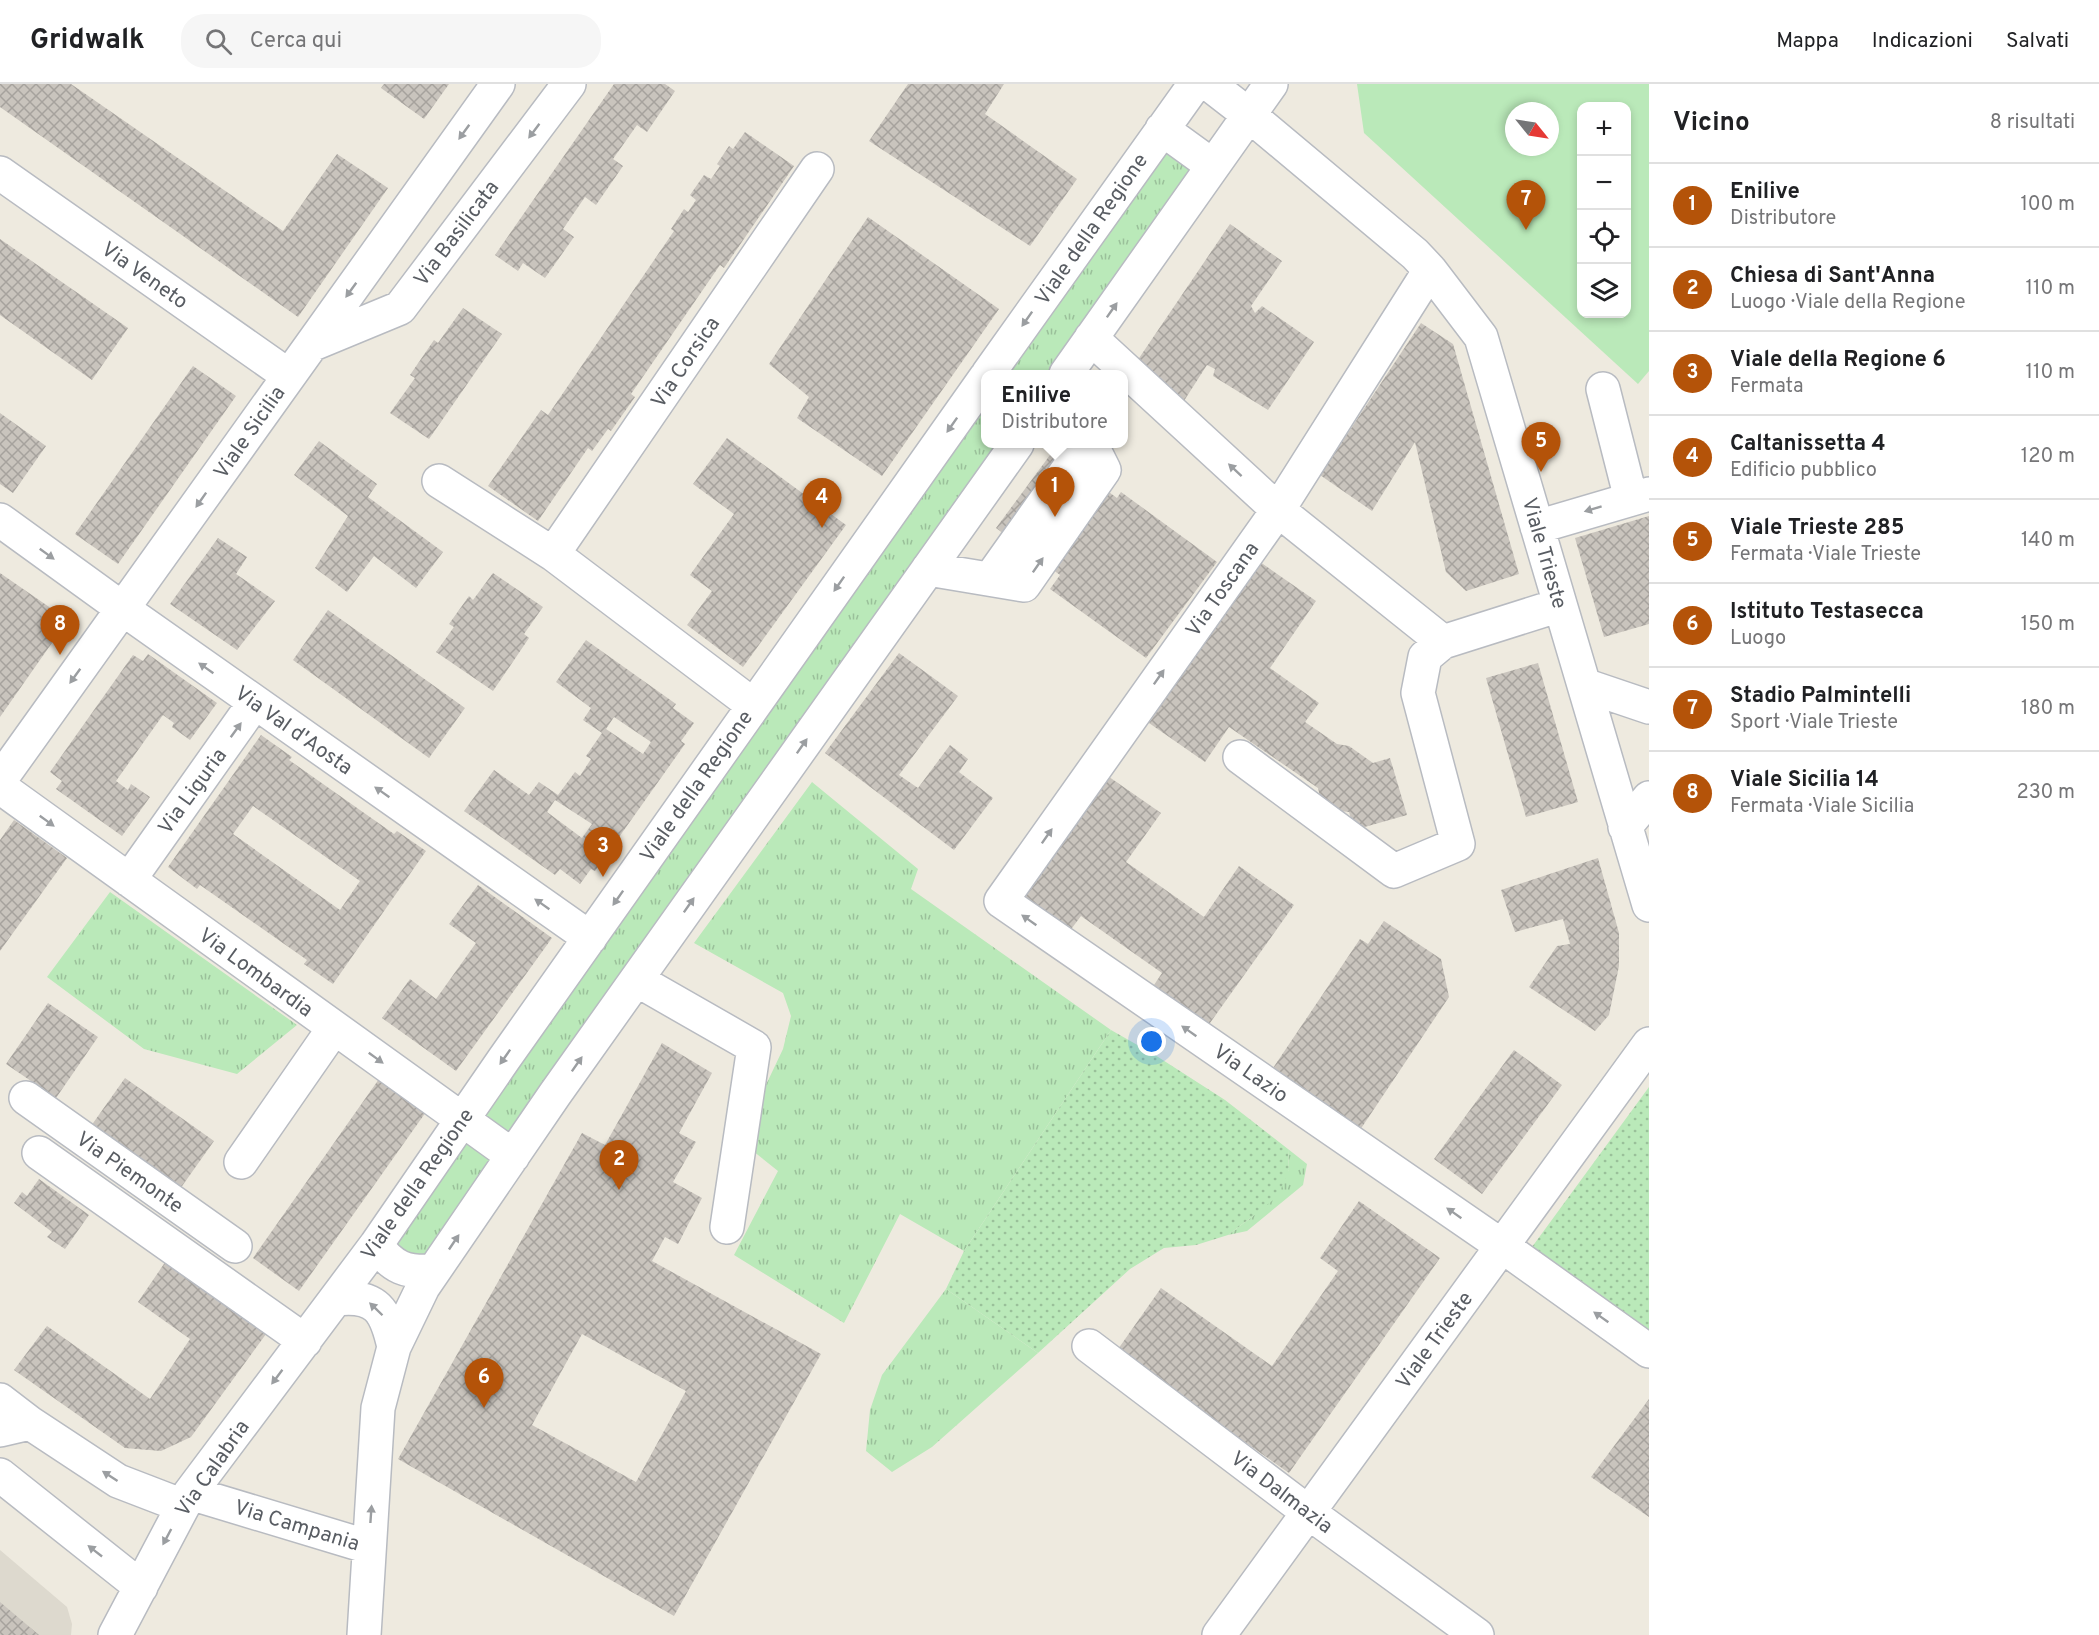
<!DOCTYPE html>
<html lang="it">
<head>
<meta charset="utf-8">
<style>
  body { margin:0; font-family:Overpass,sans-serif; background:#f6f6f6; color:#202124 }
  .controls { position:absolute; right:18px; top:18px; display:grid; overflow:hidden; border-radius:12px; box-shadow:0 3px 9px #0003 }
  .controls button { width:54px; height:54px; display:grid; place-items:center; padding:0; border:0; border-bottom:2px solid #e0e0e0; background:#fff; color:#202124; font:30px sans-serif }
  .compass { position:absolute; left:1505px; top:18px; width:54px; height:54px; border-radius:50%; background:#fff; box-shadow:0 3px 9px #0003; rotate:120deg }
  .you { position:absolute; left:1152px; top:958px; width:21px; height:21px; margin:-15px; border:4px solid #fff; border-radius:50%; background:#1a73e8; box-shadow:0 0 0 9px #1a73e833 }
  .badge { display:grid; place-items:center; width:39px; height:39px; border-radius:50%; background:#b45309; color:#fff; font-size:20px; font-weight:700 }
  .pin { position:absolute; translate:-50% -50px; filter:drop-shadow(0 2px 3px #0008) }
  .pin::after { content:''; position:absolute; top:32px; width:21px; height:18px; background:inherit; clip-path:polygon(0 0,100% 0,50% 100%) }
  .popup { position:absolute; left:981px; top:286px; width:147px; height:78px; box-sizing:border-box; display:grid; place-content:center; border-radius:12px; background:#fff; filter:drop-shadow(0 2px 4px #0005); font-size:20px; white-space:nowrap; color:#757577 }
  .popup b { font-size:22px; color:#202124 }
  .popup::after { content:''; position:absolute; left:50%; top:100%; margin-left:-12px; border:12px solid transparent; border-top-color:#fff }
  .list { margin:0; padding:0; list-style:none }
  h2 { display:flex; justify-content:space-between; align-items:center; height:78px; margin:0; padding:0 24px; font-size:26px }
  h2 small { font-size:20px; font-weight:400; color:#757577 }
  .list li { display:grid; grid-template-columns:39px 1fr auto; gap:18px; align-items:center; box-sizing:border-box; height:84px; padding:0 24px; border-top:2px solid #e0e0e0 }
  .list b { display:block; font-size:22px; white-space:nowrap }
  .list p { margin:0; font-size:20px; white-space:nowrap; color:#757577 }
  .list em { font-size:20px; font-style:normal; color:#757577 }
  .icon { flex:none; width:33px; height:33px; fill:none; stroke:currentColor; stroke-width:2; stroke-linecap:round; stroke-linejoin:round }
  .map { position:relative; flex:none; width:1649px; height:1551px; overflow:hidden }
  header { display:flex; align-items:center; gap:36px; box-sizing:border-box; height:84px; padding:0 30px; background:#fff; border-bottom:2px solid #e0e0e0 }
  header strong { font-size:28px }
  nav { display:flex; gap:33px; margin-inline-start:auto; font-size:21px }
  .search { width:420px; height:54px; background:#f6f6f6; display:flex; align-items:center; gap:15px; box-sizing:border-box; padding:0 21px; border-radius:24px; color:#757577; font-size:22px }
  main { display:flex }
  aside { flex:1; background:#fff }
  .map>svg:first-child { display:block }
  .education { fill:#ddd9ce }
  .grass { fill:url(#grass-tufts) }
  .park { fill:url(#park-dots) }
  .garden { fill:#bae9b9; fill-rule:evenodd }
  .building { fill:url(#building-cross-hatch); fill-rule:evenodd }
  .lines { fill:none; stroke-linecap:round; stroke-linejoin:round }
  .minor-casing { stroke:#b8bbc1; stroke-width:36 }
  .minor { stroke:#fff; stroke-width:33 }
  .oneway { fill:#9b9ea1 }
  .labels { text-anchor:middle; stroke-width:5; stroke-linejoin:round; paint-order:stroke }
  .street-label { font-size:21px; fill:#595d63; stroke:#fff }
</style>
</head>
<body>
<header>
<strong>Gridwalk</strong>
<div class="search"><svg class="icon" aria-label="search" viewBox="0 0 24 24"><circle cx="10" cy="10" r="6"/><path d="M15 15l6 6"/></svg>Cerca qui</div>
<nav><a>Mappa</a><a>Indicazioni</a><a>Salvati</a></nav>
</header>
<main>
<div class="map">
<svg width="1649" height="1551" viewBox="0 0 1649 1551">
  <defs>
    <pattern id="grass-tufts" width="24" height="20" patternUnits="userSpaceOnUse" patternTransform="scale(1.5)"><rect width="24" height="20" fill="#bae9b9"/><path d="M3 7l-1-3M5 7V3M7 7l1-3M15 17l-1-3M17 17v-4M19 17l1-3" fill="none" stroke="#9ac09a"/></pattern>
    <pattern id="park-dots" width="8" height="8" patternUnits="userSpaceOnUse" patternTransform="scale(1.5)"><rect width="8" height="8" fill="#bae9b9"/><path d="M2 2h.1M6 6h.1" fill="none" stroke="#9ac09a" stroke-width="1.8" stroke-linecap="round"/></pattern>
    <pattern id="building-cross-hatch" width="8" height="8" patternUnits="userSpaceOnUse" patternTransform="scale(1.5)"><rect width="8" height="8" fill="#c9c4bd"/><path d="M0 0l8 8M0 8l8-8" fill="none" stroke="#a6a29d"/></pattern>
  </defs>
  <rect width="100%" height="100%" fill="#eeeadf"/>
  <path class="education" d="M0,1466L67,1523L72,1540L71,1551H0Z"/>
  <path class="grass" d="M1162,45L1213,82L1066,290H990Z
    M986,296V360H1018L434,1187L387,1174Z
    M812,698L918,785L911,805L1111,946L964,1167L900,1130L844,1239L734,1171L778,1087L753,1067L754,1026L783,965L791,932L783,909L694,859Z
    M110,808L297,941L237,990L144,965L47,893Z
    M1288,1065L1307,1080L1303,1101L1247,1147L1228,1151L1253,1132L1289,1086Z
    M946,1205L1038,1269L932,1363L892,1388L866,1367L870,1326L882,1291Z"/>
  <path class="park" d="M1111,946L1155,971L1225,1016L1288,1065L1289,1086L1278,1112L1253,1132L1228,1151L1196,1161L1164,1164L1130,1185L1038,1269L946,1205L964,1167Z
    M1649,1003V1246L1532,1163Z"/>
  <path class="garden" d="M1357,0H1649V287L1638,300L1364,49ZM1582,22H1626V230H1582ZM1514,27H1550V63H1514Z"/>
  <path class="building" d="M0,0H71L283,147L337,70L388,104L298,233L0,23Z
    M384,0H449L424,35L381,4Z
    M614,0H665L675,7L647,48L637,41L613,75L623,82L596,121L585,113L563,145L574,153L545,194L523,179L518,187L495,171Z
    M908,0H1004L985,30L1077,95L1030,162L869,57Z
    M745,48L794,82L724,184L720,181L631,310L635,313L611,347L608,345L592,367L588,364L538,437L488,402L541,326L548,331L674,147L671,145L684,125L688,128L696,116L690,111L704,91L711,95L720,82L717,80L729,62L733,65Z
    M868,133L999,225L882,392L797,334L809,313L769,280Z
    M1230,140L1282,177L1251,222L1255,229L1262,222L1314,258L1268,326L1213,292L1215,285L1207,281L1182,320L1133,283Z
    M0,155L128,244L92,296L0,231Z
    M463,224L502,250L429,355L390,329L415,294L410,291L434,256L438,259Z
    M1421,239L1453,260L1519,490L1466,507L1446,488L1415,358L1372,427L1320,391Z
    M193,282L236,312L118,480L75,450Z
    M0,329L46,362L13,409L0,400Z
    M727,354L846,441L743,583L687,541L712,507L690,491L734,430L693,400Z
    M319,357L377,400L368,413L443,468L416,504L374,472L347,508L315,484L348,432L294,391Z
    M1053,367L1117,414L1121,408L1217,478L1146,574L1050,505L1060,491L996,444Z
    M1649,432V540L1604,553L1575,454Z
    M218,454L247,473L236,490L275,517L237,566L170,520Z
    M1260,478L1316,517L1270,584L1319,619L1305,638L1337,660L1349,662L1373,679L1390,674L1407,731L1354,746L1349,728L1323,725L1318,704L1229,643L1205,678L1149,639Z
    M0,489L68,536L0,633Z
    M493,489L543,523L524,550L529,554L493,607L436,568L454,543L449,540L469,512L473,516Z
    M328,526L465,624L429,674L293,576Z
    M586,556L676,620L673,624L694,639L681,657L685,660L595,787L591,785L580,800L560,785L555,791L464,727L494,686L529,711L539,698L558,711L575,688L580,692L591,675L586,672L602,649L583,636L591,624L556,598ZM614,633L651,658L643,670L606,645ZM555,716L592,740L582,754L547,728Z
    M899,569L958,612L899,691L918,704L950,661L968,675L959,688L993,714L954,766L825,669Z
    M148,570L217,619L190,656L172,643L174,639L163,631L116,697L128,706L131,700L150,713L122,752L56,705L62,697L50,688L133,571L143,577Z
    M1538,579L1578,718L1526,733L1486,594Z
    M261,651L292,673L289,676L394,750L397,747L426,767L333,900L304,880L307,876L200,801L197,805L168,783ZM253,722L360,797L340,826L233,750Z
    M1102,688L1161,729L1126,778L1204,833L1239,782L1294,821L1205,946L1150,907L1162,889L1081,832L1066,852L1013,815Z
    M14,736L67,774L0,867V756Z
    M1598,774L1619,849V882L1609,931L1595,947L1529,903L1557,862L1570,860L1563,835L1515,848L1501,806Z
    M478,801L552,854L456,987L382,934L410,895L436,915L476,859L449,840Z
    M1384,837L1441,875L1449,913L1360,1046L1271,987L1360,855L1368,860Z
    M48,919L98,953L56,1014L6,980Z
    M662,959L712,989L679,1049L696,1058L673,1098L702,1114L678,1160L665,1153L652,1177L821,1270L674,1532L398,1375L582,1049L605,1061ZM582,1250L686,1307L636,1398L532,1341Z
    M1514,966L1562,1001L1482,1110L1434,1075Z
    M125,994L214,1057L180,1105L91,1042Z
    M379,995L426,1028L299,1207L253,1174Z
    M39,1095L89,1131L65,1165L47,1153L52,1148L14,1119L22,1108L27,1112Z
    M1359,1117L1440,1174L1289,1389L1116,1268L1161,1204L1272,1282L1338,1187L1320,1174Z
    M168,1174L269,1246L191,1353L161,1367L125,1364L14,1286L47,1242L150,1315L190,1255L138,1218Z
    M1649,1315V1433L1591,1393Z
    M0,1518L39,1551H0Z"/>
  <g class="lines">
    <defs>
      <path id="minor" d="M1209,0L1249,31L1415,170L1430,186L1481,253L1649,821
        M1162,45L1213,82
        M0,89L289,292
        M1430,186L1278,426L1001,817L1502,1162L1649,1267
        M1091,254L1278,426L1443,558
        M313,260L400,224L569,0
        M988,290L1195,0
        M1066,290L1271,0
        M1603,305L1631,415
        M439,397L553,470L753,621
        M0,436L123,525L590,854
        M1537,443L1649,410
        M553,470L817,85
        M928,485L1024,501L1104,386L1091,360
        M990,495L1086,360
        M1584,601L1649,623
        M1240,673L1394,787L1458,760L1418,609L1425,573L1443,558L1560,521
        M0,696L498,0
        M0,703L513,1072
        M1625,743L1649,714
        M129,796L255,618
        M637,896L754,963L727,1143
        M26,1014L235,1162
        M39,1069L305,1257
        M241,1078L334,944
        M376,1161C393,1184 406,1189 434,1187
        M336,1215C377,1210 386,1227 394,1263
        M1089,1262L1308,1428L1477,1551
        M0,1316L30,1339
        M0,1346L30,1339L118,1397L183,1422
        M0,1391L141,1503
        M190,1409L369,1463
        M115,1551L190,1409L376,1161L504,975L986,293
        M364,1551L378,1324L394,1263L423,1203L555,1010L1017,360
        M1219,1551L1649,960"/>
    </defs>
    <use href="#minor" class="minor-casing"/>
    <use href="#minor" class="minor"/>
  </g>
  <defs><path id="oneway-solid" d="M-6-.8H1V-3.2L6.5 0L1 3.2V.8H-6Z" transform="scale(1.5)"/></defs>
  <g class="oneway">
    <use href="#oneway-solid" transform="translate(534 47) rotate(127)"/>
    <use href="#oneway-solid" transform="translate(464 48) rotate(126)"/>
    <use href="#oneway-solid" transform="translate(351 206) rotate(126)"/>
    <use href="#oneway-solid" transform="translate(1112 226) rotate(-55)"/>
    <use href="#oneway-solid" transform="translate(1027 235) rotate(125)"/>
    <use href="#oneway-solid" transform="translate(952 341) rotate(125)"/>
    <use href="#oneway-solid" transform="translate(1235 386) rotate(-137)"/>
    <use href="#oneway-solid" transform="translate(201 416) rotate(125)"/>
    <use href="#oneway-solid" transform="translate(1593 425) rotate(163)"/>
    <use href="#oneway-solid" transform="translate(47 470) rotate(36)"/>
    <use href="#oneway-solid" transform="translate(1038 481) rotate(-55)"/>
    <use href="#oneway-solid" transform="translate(839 500) rotate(125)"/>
    <use href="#oneway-solid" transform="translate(206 584) rotate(-145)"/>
    <use href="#oneway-solid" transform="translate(75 592) rotate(126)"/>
    <use href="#oneway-solid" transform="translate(1159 593) rotate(-55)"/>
    <use href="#oneway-solid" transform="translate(236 646) rotate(-54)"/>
    <use href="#oneway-solid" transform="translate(802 662) rotate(-55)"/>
    <use href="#oneway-solid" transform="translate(382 708) rotate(-145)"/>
    <use href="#oneway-solid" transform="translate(47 737) rotate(36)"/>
    <use href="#oneway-solid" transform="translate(1047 752) rotate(-55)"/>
    <use href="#oneway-solid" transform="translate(618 814) rotate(125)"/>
    <use href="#oneway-solid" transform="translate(542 820) rotate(-145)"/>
    <use href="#oneway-solid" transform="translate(689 821) rotate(-55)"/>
    <use href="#oneway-solid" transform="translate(1029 836) rotate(-145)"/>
    <use href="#oneway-solid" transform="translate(1189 947) rotate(-145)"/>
    <use href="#oneway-solid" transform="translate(505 973) rotate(125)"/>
    <use href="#oneway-solid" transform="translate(376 974) rotate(36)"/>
    <use href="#oneway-solid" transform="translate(577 980) rotate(-55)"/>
    <use href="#oneway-solid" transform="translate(1454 1129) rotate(-145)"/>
    <use href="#oneway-solid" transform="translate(454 1158) rotate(-56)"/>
    <use href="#oneway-solid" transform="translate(376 1225) rotate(-136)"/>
    <use href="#oneway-solid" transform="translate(1601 1233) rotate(-145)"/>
    <use href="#oneway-solid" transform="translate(277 1293) rotate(127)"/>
    <use href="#oneway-solid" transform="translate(110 1392) rotate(-147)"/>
    <use href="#oneway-solid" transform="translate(371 1430) rotate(-86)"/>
    <use href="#oneway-solid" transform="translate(167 1453) rotate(118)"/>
    <use href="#oneway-solid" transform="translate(95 1467) rotate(-142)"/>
  </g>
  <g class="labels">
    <g class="street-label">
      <text transform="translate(1091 145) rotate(-55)" y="7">Viale della Regione</text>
      <text transform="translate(456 149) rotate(-53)" y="7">Via Basilicata</text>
      <text transform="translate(145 191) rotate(35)" y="7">Via Veneto</text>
      <text transform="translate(685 278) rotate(-56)" y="7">Via Corsica</text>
      <text transform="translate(249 348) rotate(-55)" y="7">Viale Sicilia</text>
      <text transform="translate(1545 469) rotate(74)" y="7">Viale Trieste</text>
      <text transform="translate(1222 505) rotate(-55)" y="7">Via Toscana</text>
      <text transform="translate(294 646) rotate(35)" y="7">Via Val d'Aosta</text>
      <text transform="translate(696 702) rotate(-55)" y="7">Viale della Regione</text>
      <text transform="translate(192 707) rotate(-54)" y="7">Via Liguria</text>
      <text transform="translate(256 888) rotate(36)" y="7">Via Lombardia</text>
      <text transform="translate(1251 989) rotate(35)" y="7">Via Lazio</text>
      <text transform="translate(130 1088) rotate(35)" y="7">Via Piemonte</text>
      <text transform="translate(417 1100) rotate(-55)" y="7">Viale della Regione</text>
      <text transform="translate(1434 1256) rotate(-54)" y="7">Viale Trieste</text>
      <text transform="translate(212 1384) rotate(-55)" y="7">Via Calabria</text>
      <text transform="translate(1282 1408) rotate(37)" y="7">Via Dalmazia</text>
      <text transform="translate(297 1441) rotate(17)" y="7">Via Campania</text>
    </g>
  </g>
</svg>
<div class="controls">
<button>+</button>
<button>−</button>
<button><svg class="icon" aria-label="locate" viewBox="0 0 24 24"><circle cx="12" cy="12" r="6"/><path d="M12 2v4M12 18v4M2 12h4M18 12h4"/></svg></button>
<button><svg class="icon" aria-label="layers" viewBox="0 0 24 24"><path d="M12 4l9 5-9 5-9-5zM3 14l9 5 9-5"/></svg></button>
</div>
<svg class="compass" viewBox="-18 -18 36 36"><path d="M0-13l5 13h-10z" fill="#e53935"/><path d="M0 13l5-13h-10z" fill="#757577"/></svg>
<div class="you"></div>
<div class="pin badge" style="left:1055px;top:433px">1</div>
<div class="popup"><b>Enilive</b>Distributore</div>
<div class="pin badge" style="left:619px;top:1106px">2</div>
<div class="pin badge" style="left:603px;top:793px">3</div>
<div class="pin badge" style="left:822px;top:444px">4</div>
<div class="pin badge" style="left:1541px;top:388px">5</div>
<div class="pin badge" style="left:484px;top:1324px">6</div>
<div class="pin badge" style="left:1526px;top:146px">7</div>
<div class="pin badge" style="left:60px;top:571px">8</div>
</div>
<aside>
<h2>Vicino<small>8 risultati</small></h2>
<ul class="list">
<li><span class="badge">1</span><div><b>Enilive</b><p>Distributore</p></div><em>100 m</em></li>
<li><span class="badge">2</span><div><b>Chiesa di Sant'Anna</b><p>Luogo · Viale della Regione</p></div><em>110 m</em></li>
<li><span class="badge">3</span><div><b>Viale della Regione 6</b><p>Fermata</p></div><em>110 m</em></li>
<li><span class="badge">4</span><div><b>Caltanissetta 4</b><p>Edificio pubblico</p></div><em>120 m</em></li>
<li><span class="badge">5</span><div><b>Viale Trieste 285</b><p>Fermata · Viale Trieste</p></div><em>140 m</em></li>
<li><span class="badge">6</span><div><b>Istituto Testasecca</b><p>Luogo</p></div><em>150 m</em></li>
<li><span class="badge">7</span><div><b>Stadio Palmintelli</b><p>Sport · Viale Trieste</p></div><em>180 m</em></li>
<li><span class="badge">8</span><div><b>Viale Sicilia 14</b><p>Fermata · Viale Sicilia</p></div><em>230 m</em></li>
</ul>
</aside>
</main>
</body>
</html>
